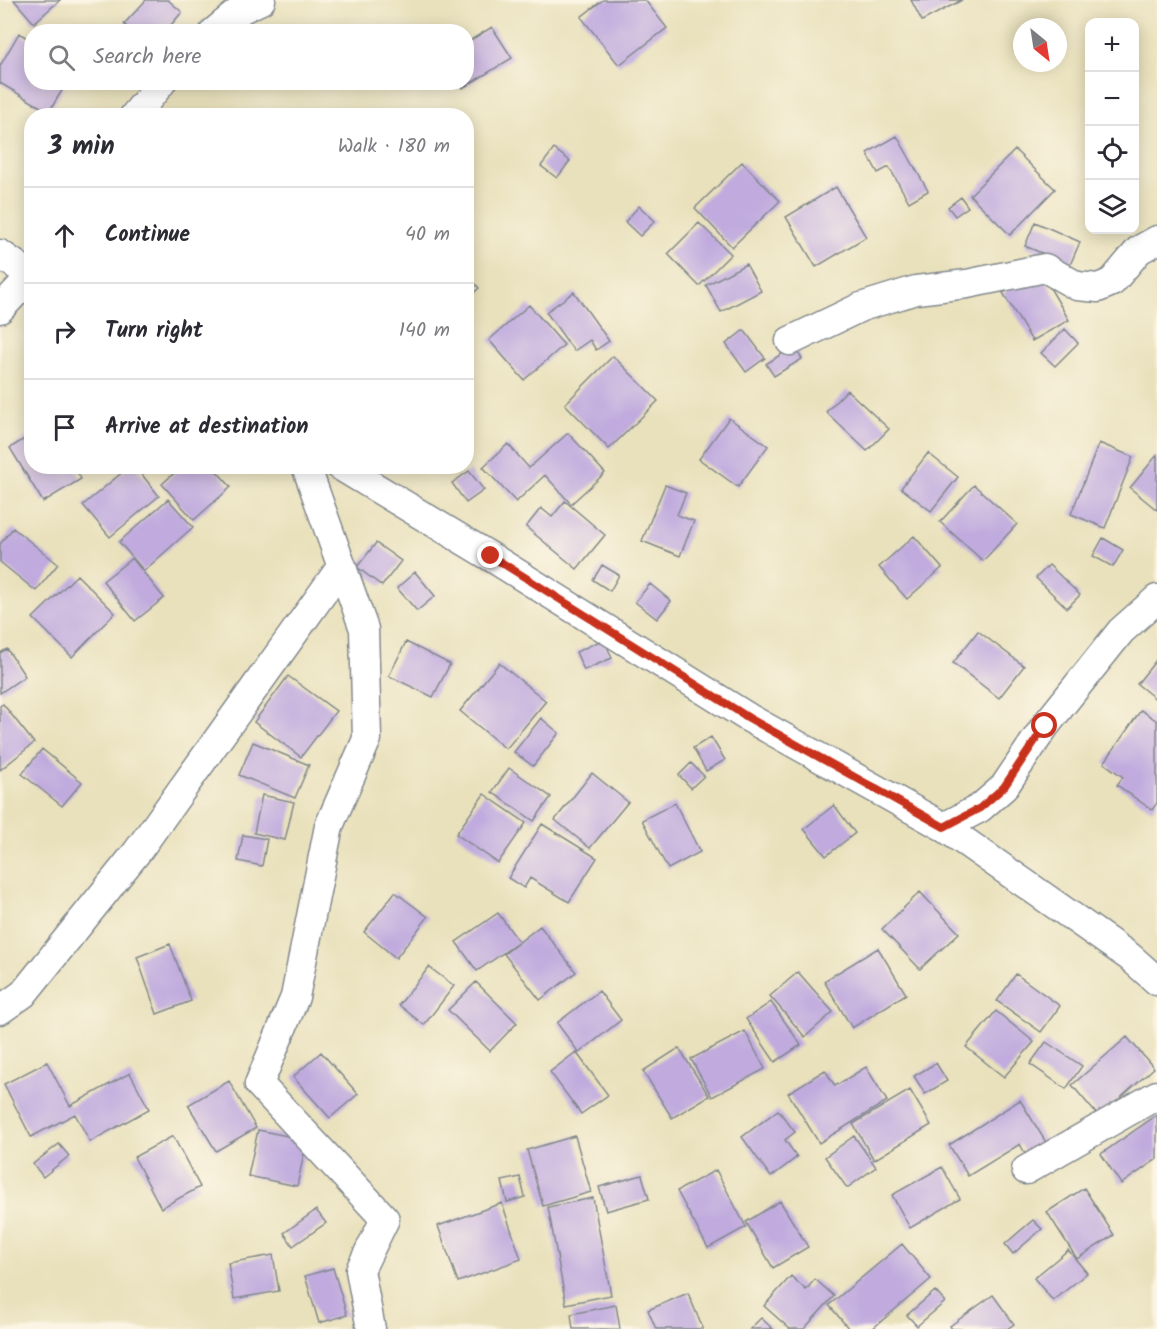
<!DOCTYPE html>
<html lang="en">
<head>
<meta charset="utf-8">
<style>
  body { margin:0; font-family:Kalam,sans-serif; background:#f7f7f7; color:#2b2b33 }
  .controls { position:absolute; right:18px; top:18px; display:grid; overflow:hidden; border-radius:12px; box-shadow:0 3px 15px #0003 }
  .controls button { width:54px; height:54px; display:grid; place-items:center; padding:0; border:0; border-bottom:2px solid #e1e1e2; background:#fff; color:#2b2b33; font:30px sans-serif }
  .compass { position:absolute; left:1013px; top:18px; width:54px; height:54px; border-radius:50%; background:#fff; box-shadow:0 3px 15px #0003; rotate:150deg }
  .stop { position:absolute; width:18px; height:18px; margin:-14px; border:4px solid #c8321e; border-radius:50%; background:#fff }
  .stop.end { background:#c8321e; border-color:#fff; box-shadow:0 2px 6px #0008 }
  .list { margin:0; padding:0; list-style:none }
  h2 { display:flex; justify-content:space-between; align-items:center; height:78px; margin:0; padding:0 24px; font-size:26px }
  h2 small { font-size:20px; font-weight:400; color:#7c7c81 }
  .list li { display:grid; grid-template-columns:39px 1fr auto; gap:18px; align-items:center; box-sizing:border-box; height:96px; padding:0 24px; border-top:2px solid #e1e1e2 }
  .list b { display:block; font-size:22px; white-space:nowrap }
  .list em { font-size:20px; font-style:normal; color:#7c7c81 }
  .icon { flex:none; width:33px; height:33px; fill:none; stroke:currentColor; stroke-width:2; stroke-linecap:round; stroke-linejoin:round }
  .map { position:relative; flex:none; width:1157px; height:1329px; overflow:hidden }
  .search { position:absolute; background:#fff; box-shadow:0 3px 15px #0003; left:24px; top:24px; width:450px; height:66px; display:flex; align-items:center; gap:15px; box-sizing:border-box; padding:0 21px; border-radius:24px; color:#7c7c81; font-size:22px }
  .panel { position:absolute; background:#fff; box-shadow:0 3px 15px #0003; left:24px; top:108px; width:450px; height:366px; border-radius:24px }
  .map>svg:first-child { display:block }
  .building { fill:#c0aade }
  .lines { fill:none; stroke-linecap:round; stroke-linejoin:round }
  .street-casing { stroke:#82888d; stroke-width:31 }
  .street { stroke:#fff; stroke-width:28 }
  .route { stroke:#c8321e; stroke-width:8 }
</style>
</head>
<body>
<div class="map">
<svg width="1157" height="1329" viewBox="0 0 1157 1329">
  <rect width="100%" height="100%" fill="#fcf5e5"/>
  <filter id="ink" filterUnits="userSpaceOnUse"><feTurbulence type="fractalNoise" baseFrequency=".0167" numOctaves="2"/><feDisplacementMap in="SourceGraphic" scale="12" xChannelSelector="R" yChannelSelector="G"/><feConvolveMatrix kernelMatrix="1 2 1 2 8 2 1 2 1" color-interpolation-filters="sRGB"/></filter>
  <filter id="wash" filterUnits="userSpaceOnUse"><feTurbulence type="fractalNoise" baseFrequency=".008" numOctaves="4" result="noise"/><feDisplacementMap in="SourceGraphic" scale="24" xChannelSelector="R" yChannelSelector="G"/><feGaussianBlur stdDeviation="1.35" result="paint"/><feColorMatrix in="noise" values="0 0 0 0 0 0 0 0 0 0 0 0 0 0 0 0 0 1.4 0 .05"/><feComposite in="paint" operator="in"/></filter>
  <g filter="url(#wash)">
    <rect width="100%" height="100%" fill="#e9e1bc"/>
    <g id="blocks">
      <path class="building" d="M14,0H60L34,23Z
        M146,0H168L182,12L165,32H132L124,24Z
        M603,0H645L667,28L619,65L581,17Z
        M911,0H962L922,21Z
        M492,27L512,58L463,88L460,82H466V43Z
        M19,33L32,41V82H67L49,112L0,83V66Z
        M897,136L928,191L909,202L889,167L878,173L867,153Z
        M554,149L570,161L557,178L541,166Z
        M1015,150L1055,189L1010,235L970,195Z
        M742,162L780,201L732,247L695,208Z
        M836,187L866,237L816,267L786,217Z
        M961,197L968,207L955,216L948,207Z
        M639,206L655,221L640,236L625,222Z
        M1035,222L1080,242L1070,265L1025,246Z
        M699,223L731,254L699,286L668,254Z
        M746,264L761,291L721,312L706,285Z
        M1040,271L1069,320L1032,341L1003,293Z
        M466,275L479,288L466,300Z
        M574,292L609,341L596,350L590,340L574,351L546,312Z
        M529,305L564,345L524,380L489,340Z
        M1065,329L1078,343L1055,366L1041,353Z
        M744,330L765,358L746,372L726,344Z
        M794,346L802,359L774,376L766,364Z
        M613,356L658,401L609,449L565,404Z
        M847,390L889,429L867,451L826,412Z
        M729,418L768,446L738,487L699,459Z
        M568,433L605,473L571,504L545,475L516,502L483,467L508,444L529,468Z
        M32,434V466H74L81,479L43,502L10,448Z
        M1099,443L1133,457L1105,528L1071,514Z
        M928,453L958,477L931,511L901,488Z
        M1157,455V510L1130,488Z
        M130,466H135L159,496L110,537L83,505Z
        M182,466H212L231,487L194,520L162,484Z
        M469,471L484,490L466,503L452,483Z
        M665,485L686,493L677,515L694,521L680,556L642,541Z
        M974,485L1017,524L983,561L940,522Z
        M168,499L193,527L144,571L119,542Z
        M565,501L605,535L577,569L526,527L541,508L552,517Z
        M13,528L58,564L36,591L0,562V544Z
        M914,536L942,568L907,599L879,567Z
        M1103,538L1123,550L1113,567L1093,556Z
        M376,543L401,561L382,586L357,567Z
        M132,558L164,598L135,621L103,581Z
        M602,565L619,575L610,591L593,580Z
        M1049,565L1080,595L1067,608L1036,578Z
        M415,572L435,596L417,611L397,588Z
        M77,575L115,613L72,657L33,618Z
        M650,584L671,601L657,619L635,602Z
        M978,631L1024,666L999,698L953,663Z
        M604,639L612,658L584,670L576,652Z
        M406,642L450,664L433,697L389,676Z
        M7,649L25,676L0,693V653Z
        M1157,659V700L1137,684Z
        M499,663L546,701L506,749L460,711Z
        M288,676L336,711L301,757L254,722Z
        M3,704L34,743L0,770V706Z
        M1141,710L1157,721V803L1152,810L1117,785L1123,777L1104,763Z
        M541,718L559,733L533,766L514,752Z
        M711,737L725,760L706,771L693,748Z
        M253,742L309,765L295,798L239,775Z
        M42,749L82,782L62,806L22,774Z
        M691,763L704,776L691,788L679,775Z
        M509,768L551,797L534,821L492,792Z
        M592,773L628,802L590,848L555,820Z
        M484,794L526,823L498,863L456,834Z
        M262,795L294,802L285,840L254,833Z
        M675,803L700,852L668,869L642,820Z
        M834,805L855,833L826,856L804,829Z
        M542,824L597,858L569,902L530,878L524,888L508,878Z
        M243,835L267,839L262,866L238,861Z
        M395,892L428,917L396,958L364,932Z
        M920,892L959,933L920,969L882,929Z
        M498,913L519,942L477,971L456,942Z
        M540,926L576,972L540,1000L504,954Z
        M170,944L191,1001L157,1014L137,957Z
        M878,948L906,994L852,1028L824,981Z
        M429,967L454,986L424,1025L399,1005Z
        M798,972L833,1012L805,1037L770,996Z
        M1016,974L1060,1006L1041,1032L997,1001Z
        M476,982L517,1023L490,1051L448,1010Z
        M599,991L621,1020L579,1053L557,1023Z
        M771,1002L801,1045L775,1062L746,1019Z
        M996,1011L1034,1042L1004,1077L966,1047Z
        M745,1031L765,1069L712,1097L691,1059Z
        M1127,1037L1154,1068L1099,1117L1072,1085Z
        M1046,1042L1082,1066L1066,1089L1030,1064Z
        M679,1048L709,1096L672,1118L643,1071Z
        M321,1052L358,1094L330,1118L293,1077Z
        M576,1052L608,1095L581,1114L550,1072Z
        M47,1062L70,1106L130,1073L149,1109L90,1142L75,1114L31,1137L4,1084Z
        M936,1063L947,1081L925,1094L914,1076Z
        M866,1067L887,1101L819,1143L788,1093L825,1070L835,1086Z
        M229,1081L256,1128L216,1151L188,1105Z
        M910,1090L931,1125L874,1160L853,1124Z
        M1020,1100L1047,1144L1027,1157L1020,1144L968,1176L949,1145Z
        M778,1110L795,1132L785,1140L797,1157L771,1177L742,1137Z
        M1157,1115V1159L1121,1184L1101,1154Z
        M258,1130L307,1140L297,1186L248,1176Z
        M173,1136L200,1187L161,1208L134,1157Z
        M575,1136L591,1192L543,1206L527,1150Z
        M854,1136L876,1167L847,1188L825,1157Z
        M59,1144L69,1156L43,1177L33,1164Z
        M942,1167L960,1199L910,1228L892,1195Z
        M716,1170L746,1227L708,1248L677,1191Z
        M642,1175L649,1199L606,1211L599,1187Z
        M520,1177L525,1197L507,1202L502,1181Z
        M1084,1188L1114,1235L1077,1259L1047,1212Z
        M593,1198L611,1295L566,1304L548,1207Z
        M780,1201L808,1247L773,1268L746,1222Z
        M502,1203L521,1259L458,1282L438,1226Z
        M316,1210L326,1223L293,1246L284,1233Z
        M1033,1220L1042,1229L1013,1254L1005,1244Z
        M902,1244L931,1279L872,1329H849L829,1305Z
        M1068,1250L1087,1273L1053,1301L1034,1278Z
        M273,1255L279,1291L234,1299L228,1263Z
        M333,1268L347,1315L319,1323L305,1276Z
        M791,1276L806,1290L815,1279L834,1296L804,1329H790L764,1306Z
        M935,1291L945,1302L917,1326L907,1315Z
        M688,1293L703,1329H656L648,1310Z
        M993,1295L1014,1324L1007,1329H952L950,1326Z
        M616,1305L620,1329H573L571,1314Z
        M761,1318L773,1329H750Z"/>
    </g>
  </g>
  <g filter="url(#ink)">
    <use href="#blocks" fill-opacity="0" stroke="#82888d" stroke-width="1.5"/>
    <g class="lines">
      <defs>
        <path id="street" d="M214,32L242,9L261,0
          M134,116L162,82
          M0,254L32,276
          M0,309L32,275
          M790,341L861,307L916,290L967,284L1045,268L1077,286L1098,288L1112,282L1139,250L1157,240
          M306,466L364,629L367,739L329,826L295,997L259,1084L385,1219L360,1270L371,1329
          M340,466L491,557L749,718L944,827L1130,957L1157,981
          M944,827L980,808L1004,787L1045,726L1121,631L1157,599
          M0,1010L23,994L137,852L342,566
          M1026,1170L1157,1095"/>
      </defs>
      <use href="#street" class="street-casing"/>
      <use href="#street" class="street"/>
    </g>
  </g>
  <g class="lines" filter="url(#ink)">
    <path class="route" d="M491,556L749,718L944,827L980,808L1004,787L1045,726"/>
  </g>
</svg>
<div class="controls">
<button>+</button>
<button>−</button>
<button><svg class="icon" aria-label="locate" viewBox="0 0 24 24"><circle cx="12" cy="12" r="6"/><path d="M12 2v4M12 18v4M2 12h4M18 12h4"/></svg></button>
<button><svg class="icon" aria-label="layers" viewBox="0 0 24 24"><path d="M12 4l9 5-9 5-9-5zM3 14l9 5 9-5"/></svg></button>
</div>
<svg class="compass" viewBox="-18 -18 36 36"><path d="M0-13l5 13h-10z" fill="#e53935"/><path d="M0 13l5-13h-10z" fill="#7c7c81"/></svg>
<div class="stop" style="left:1045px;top:726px"></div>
<div class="stop end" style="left:491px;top:556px"></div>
<div class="search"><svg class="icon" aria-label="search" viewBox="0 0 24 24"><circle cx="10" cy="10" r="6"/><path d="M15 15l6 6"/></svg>Search here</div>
<section class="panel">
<h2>3 min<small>Walk · 180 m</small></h2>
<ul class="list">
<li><svg class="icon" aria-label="ahead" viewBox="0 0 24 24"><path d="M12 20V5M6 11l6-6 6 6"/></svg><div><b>Continue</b></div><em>40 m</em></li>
<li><svg class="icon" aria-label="right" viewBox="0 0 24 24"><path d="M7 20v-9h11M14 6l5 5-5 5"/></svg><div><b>Turn right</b></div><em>140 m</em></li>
<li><svg class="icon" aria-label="arrive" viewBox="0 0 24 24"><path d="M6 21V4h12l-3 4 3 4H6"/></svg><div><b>Arrive at destination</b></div></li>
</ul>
</section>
</div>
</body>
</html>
